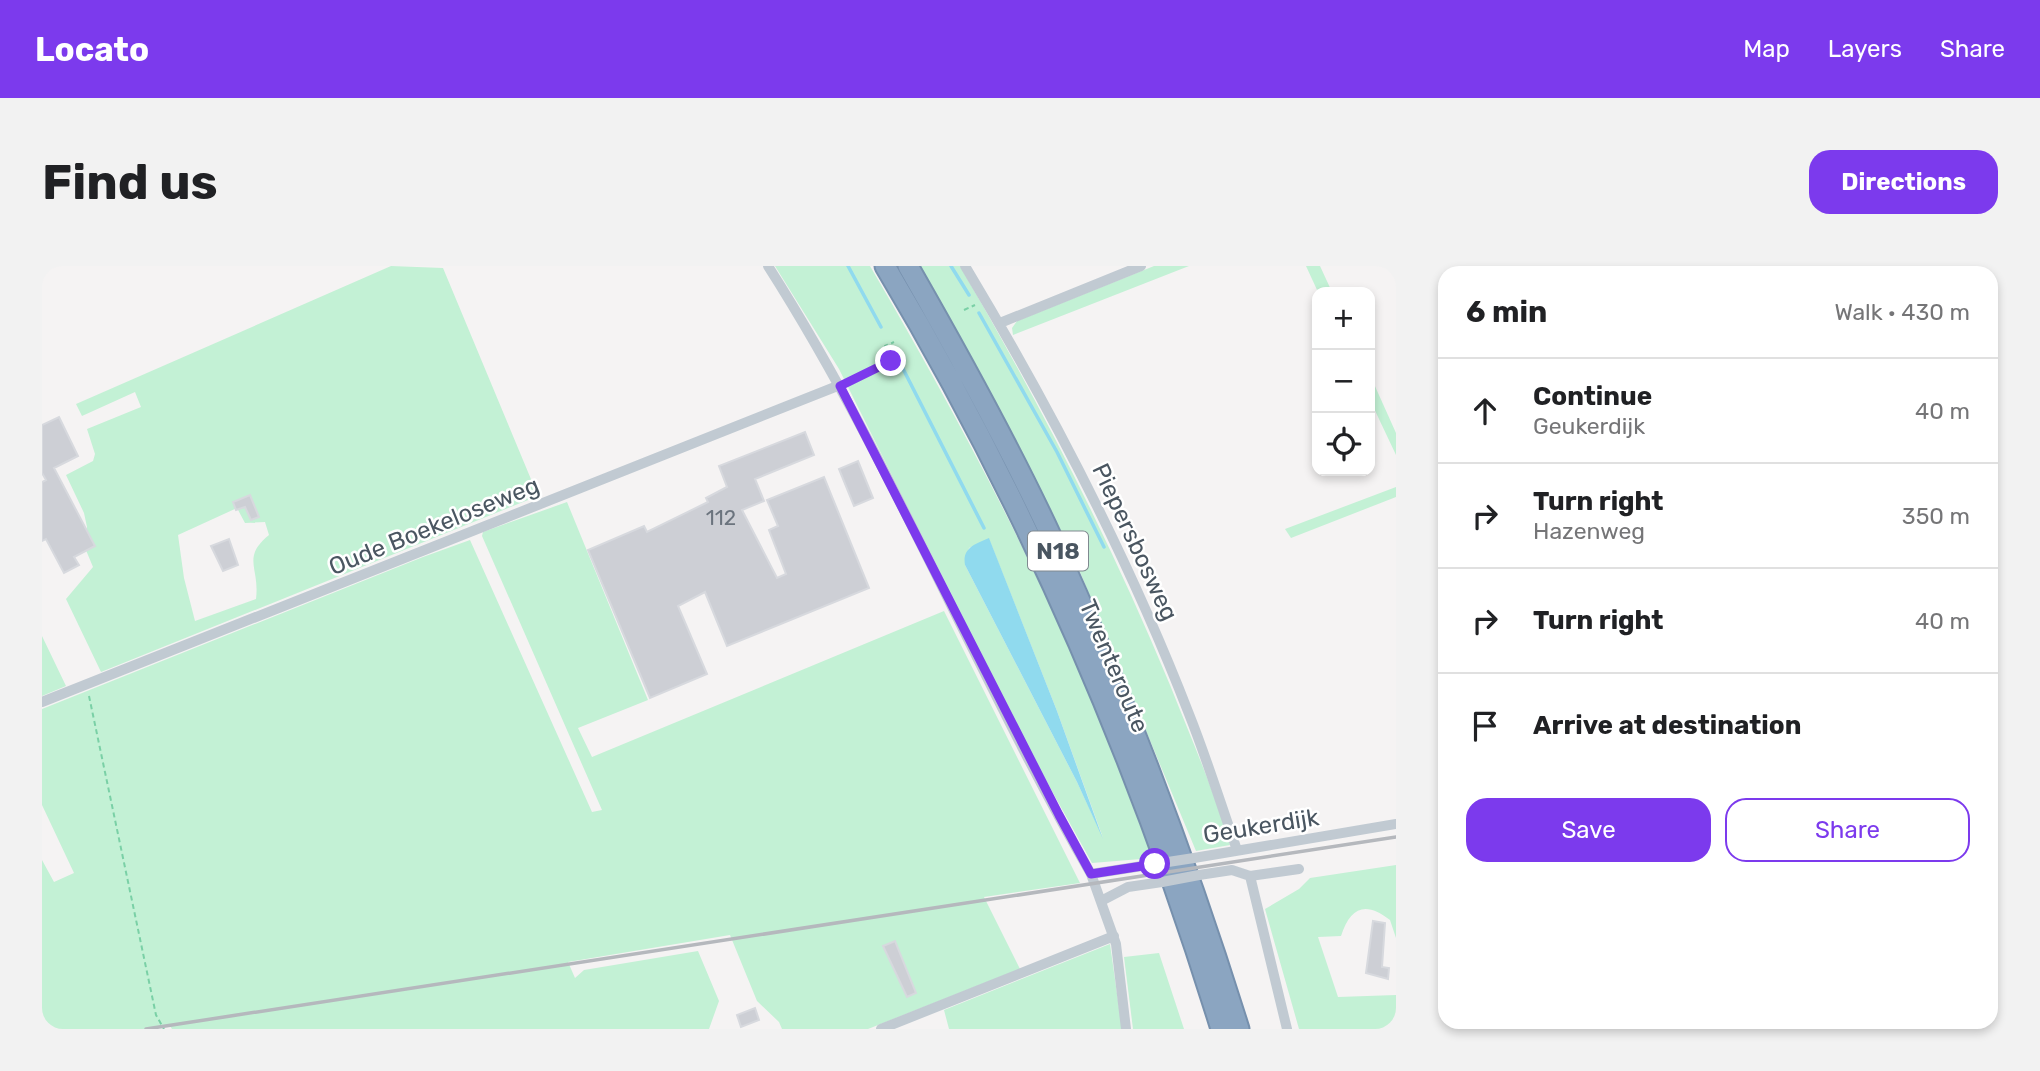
<!DOCTYPE html>
<html lang="en">
<head>
<meta charset="utf-8">
<style>
  body { margin:0; font-family:Rubik,sans-serif; background:#f2f2f2; color:#202124 }
  .controls { position:absolute; right:21px; top:21px; display:grid; overflow:hidden; border-radius:14px; box-shadow:0 4px 10px #0003 }
  .controls button { width:63px; height:63px; display:grid; place-items:center; padding:0; border:0; border-bottom:2px solid #e0e0e0; background:#fff; color:#202124; font:35px sans-serif }
  .stop { position:absolute; width:21px; height:21px; margin:-16px; border:5px solid #7c3aed; border-radius:50%; background:#fff }
  .stop.end { background:#7c3aed; border-color:#fff; box-shadow:0 2px 7px #0008 }
  .list { margin:0; padding:0; list-style:none }
  h2 { display:flex; justify-content:space-between; align-items:center; height:91px; margin:0; padding:0 28px; font-size:30px }
  h2 small { font-size:23px; font-weight:400; color:#757577 }
  .list li { display:grid; grid-template-columns:46px 1fr auto; gap:21px; align-items:center; box-sizing:border-box; height:105px; padding:0 28px; border-top:2px solid #e0e0e0 }
  .list b { display:block; font-size:26px; white-space:nowrap }
  .list p { margin:0; font-size:23px; white-space:nowrap; color:#757577 }
  .list em { font-size:23px; font-style:normal; color:#757577 }
  .actions { display:flex; gap:14px; padding:21px 28px }
  .actions a { flex:1; padding:16px 0; border:2px solid #7c3aed; border-radius:21px; text-align:center; font-size:24px; color:#7c3aed }
  .actions .main { background:#7c3aed; color:#fff }
  .icon { flex:none; width:38px; height:38px; fill:none; stroke:currentColor; stroke-width:2; stroke-linecap:round; stroke-linejoin:round }
  .map { position:relative; flex:none; width:1354px; height:763px; overflow:hidden; border-radius:21px }
  header { display:flex; align-items:center; gap:42px; box-sizing:border-box; height:98px; padding:0 35px; background:#7c3aed; color:#fff }
  header strong { font-size:33px }
  nav { display:flex; gap:38px; margin-inline-start:auto; font-size:24px }
  .intro { display:flex; align-items:center; justify-content:space-between; box-sizing:border-box; height:168px; padding:0 42px }
  h1 { margin:0; font-size:49px }
  .button { padding:18px 32px; border-radius:21px; background:#7c3aed; color:#fff; font-size:24px; font-weight:700 }
  main { display:flex; gap:42px; padding:0 42px }
  aside { flex:1; background:#fff; border-radius:21px; box-shadow:0 4px 10px #0003 }
  .map>svg:first-child { display:block }
  .green { fill:#c3f1d5; fill-rule:evenodd }
  .water { fill:#90daee }
  .lines { fill:none; stroke-linecap:round; stroke-linejoin:round }
  .stream { stroke:#90daee; stroke-width:3.5 }
  .building { fill:#cdcfd5; stroke:#d7d9de; stroke-width:2 }
  .highway-casing { stroke:#7690ad; stroke-width:23 }
  .path { stroke:#7ad0a6; stroke-width:2; stroke-dasharray:5 3.5; stroke-linecap:butt }
  .street { stroke:#c1cad2; stroke-width:10 }
  .highway { stroke:#8ba5c1; stroke-width:19 }
  .rail { stroke:#b5b8bd; stroke-width:3.5 }
  .street-bridge { stroke:#c1cad2; stroke-width:10 }
  .route { stroke:#7c3aed; stroke-width:9 }
  .labels { text-anchor:middle; stroke-width:5; stroke-linejoin:round; paint-order:stroke }
  .number-label { font-size:21px; fill:#6b747e }
  .shield { fill:#fff; stroke:#808990; stroke-width:2 }
  .shield-label { font-size:23px; font-weight:bold; fill:#4a5661 }
  .street-label { font-size:24px; fill:#4a5661; stroke:#fff }
</style>
</head>
<body>
<header>
<strong>Locato</strong>
<nav><a>Map</a><a>Layers</a><a>Share</a></nav>
</header>
<div class="intro"><h1>Find us</h1><a class="button">Directions</a></div>
<main>
<div class="map">
<svg width="1354" height="763" viewBox="0 0 1354 763">
  <rect width="100%" height="100%" fill="#f5f3f3"/>
  <path class="green" d="M349,0L401,2L496,230L59,406L24,333L51,301L41,277L45,261L42,247L24,209L51,195L53,188L45,163L99,141L93,126L40,150L34,138ZM195,242L203,257L223,256L227,269C199,292 218,301 214,333L153,355L142,312L136,269Z
    M733,0H828C901,125 970,253 1029,385C1060,453 1083,523 1111,592L1050,597L986,482L797,103ZM947,273L1015,445L1061,572L1035,516L923,299L927,282Z
    M876,0H918C997,136 1068,274 1128,419C1149,472 1172,524 1188,579L1154,585L1038,306L936,103Z
    M1112,0H1147L971,69L970,62L975,55Z
    M1264,0H1278L1290,26H1276Z
    M1328,109L1354,167V189L1328,134Z
    M1354,221V231L1249,272L1243,263Z
    M525,236L606,434L536,462L550,491L902,345L1038,617L942,631L978,703L826,763H740L737,756L715,735L688,669L526,696L533,712L542,704L656,685L677,735L667,763H130L127,759L114,763H0V594L12,616L32,607L0,539V443L381,291L428,274L550,546L560,544L440,270L441,266Z
    M0,370L24,420L0,430Z
    M1354,599V672L1348,654C1323,634 1308,642 1299,670L1276,671L1296,731L1354,729V763H1257L1223,643L1257,623L1268,612Z
    M1068,678L1080,763H907L902,744Z
    M1117,687L1142,763H1091L1082,691Z"/>
  <path class="water" d="M947,272L1015,445L1061,573L1035,516L923,299C920,282 933,278 947,272Z"/>
  <g class="lines">
    <path class="stream" d="M806,0L839,61
      M909,0L927,29
      M937,47L1015,186L1062,281
      M853,87L942,262"/>
  </g>
  <path class="building" d="M17,151L36,190L12,202L53,280L32,291L37,299L22,307L4,273L0,275V216L4,214L0,207V159Z
    M763,166L772,189L713,213L722,235L700,244L735,312L744,308L727,264L736,260L725,234L782,211L827,322L685,380L663,326L636,340L665,408L608,432L546,284L602,260L605,266L666,236L664,232L685,221L677,200Z
    M816,195L831,232L812,240L797,203Z
    M208,229L217,251L209,254L203,241L194,244L191,236Z
    M187,273L196,299L181,305L169,280Z
    M1331,655L1343,657L1340,701L1347,702L1346,713L1324,707Z
    M853,675L874,727L865,731L841,680Z
    M713,742L717,754L699,761L695,749Z"/>
  <g class="lines">
    <defs>
      <path id="highway" d="M843,0C986,239 1097,497 1179,763
        M866,0C917,89 967,179 1010,272C1083,432 1145,596 1197,763"/>
    </defs>
    <use href="#highway" class="highway-casing"/>
    <path class="path" d="M922,44L933,39
      M808,114L849,95L843,80L852,76
      M47,430L114,749L122,763"/>
    <path class="street" d="M726,0C850,194 934,409 1049,608L1074,678L1084,763
      M923,0C1009,143 1087,293 1147,448C1165,493 1179,539 1195,584
      M958,57L1099,0
      M0,436L798,119
      M1152,592L1354,558
      M1049,608L1113,598
      M1157,609L1190,604L1208,610L1257,603
      M1208,610L1245,763
      M1061,634L1086,621L1120,616
      M839,763L1072,670"/>
    <use href="#highway" class="highway"/>
    <path class="rail" d="M104,763L1354,571"/>
    <path class="street-bridge" d="M1113,598L1152,592
      M1120,616L1157,609"/>
  </g>
  <g class="lines">
    <path class="route" d="M849,95L798,120L1017,549L1049,608L1113,598"/>
  </g>
  <g class="labels">
    <g class="number-label">
      <text x="679" y="259">112</text>
    </g>
    <rect class="shield" x="986" y="265.5" width="60" height="39" rx="5"/>
    <g class="shield-label">
      <text x="1016" y="293">N18</text>
    </g>
    <g class="street-label">
      <text transform="translate(392 260) rotate(-22)" y="8">Oude Boekeloseweg</text>
      <text transform="translate(1093 276) rotate(65)" y="8">Piepersbosweg</text>
      <text transform="translate(1072 400) rotate(67)" y="8">Twenteroute</text>
      <text transform="translate(1219 560) rotate(-9)" y="8">Geukerdijk</text>
    </g>
  </g>
</svg>
<div class="controls">
<button>+</button>
<button>−</button>
<button><svg class="icon" aria-label="locate" viewBox="0 0 24 24"><circle cx="12" cy="12" r="6"/><path d="M12 2v4M12 18v4M2 12h4M18 12h4"/></svg></button>
</div>
<div class="stop" style="left:1113px;top:598px"></div>
<div class="stop end" style="left:849px;top:95px"></div>
</div>
<aside>
<h2>6 min<small>Walk · 430 m</small></h2>
<ul class="list">
<li><svg class="icon" aria-label="ahead" viewBox="0 0 24 24"><path d="M12 20V5M6 11l6-6 6 6"/></svg><div><b>Continue</b><p>Geukerdijk</p></div><em>40 m</em></li>
<li><svg class="icon" aria-label="right" viewBox="0 0 24 24"><path d="M7 20v-9h11M14 6l5 5-5 5"/></svg><div><b>Turn right</b><p>Hazenweg</p></div><em>350 m</em></li>
<li><svg class="icon" aria-label="right" viewBox="0 0 24 24"><path d="M7 20v-9h11M14 6l5 5-5 5"/></svg><div><b>Turn right</b></div><em>40 m</em></li>
<li><svg class="icon" aria-label="arrive" viewBox="0 0 24 24"><path d="M6 21V4h12l-3 4 3 4H6"/></svg><div><b>Arrive at destination</b></div></li>
</ul>
<div class="actions"><a class="main">Save</a><a>Share</a></div>
</aside>
</main>
</body>
</html>
